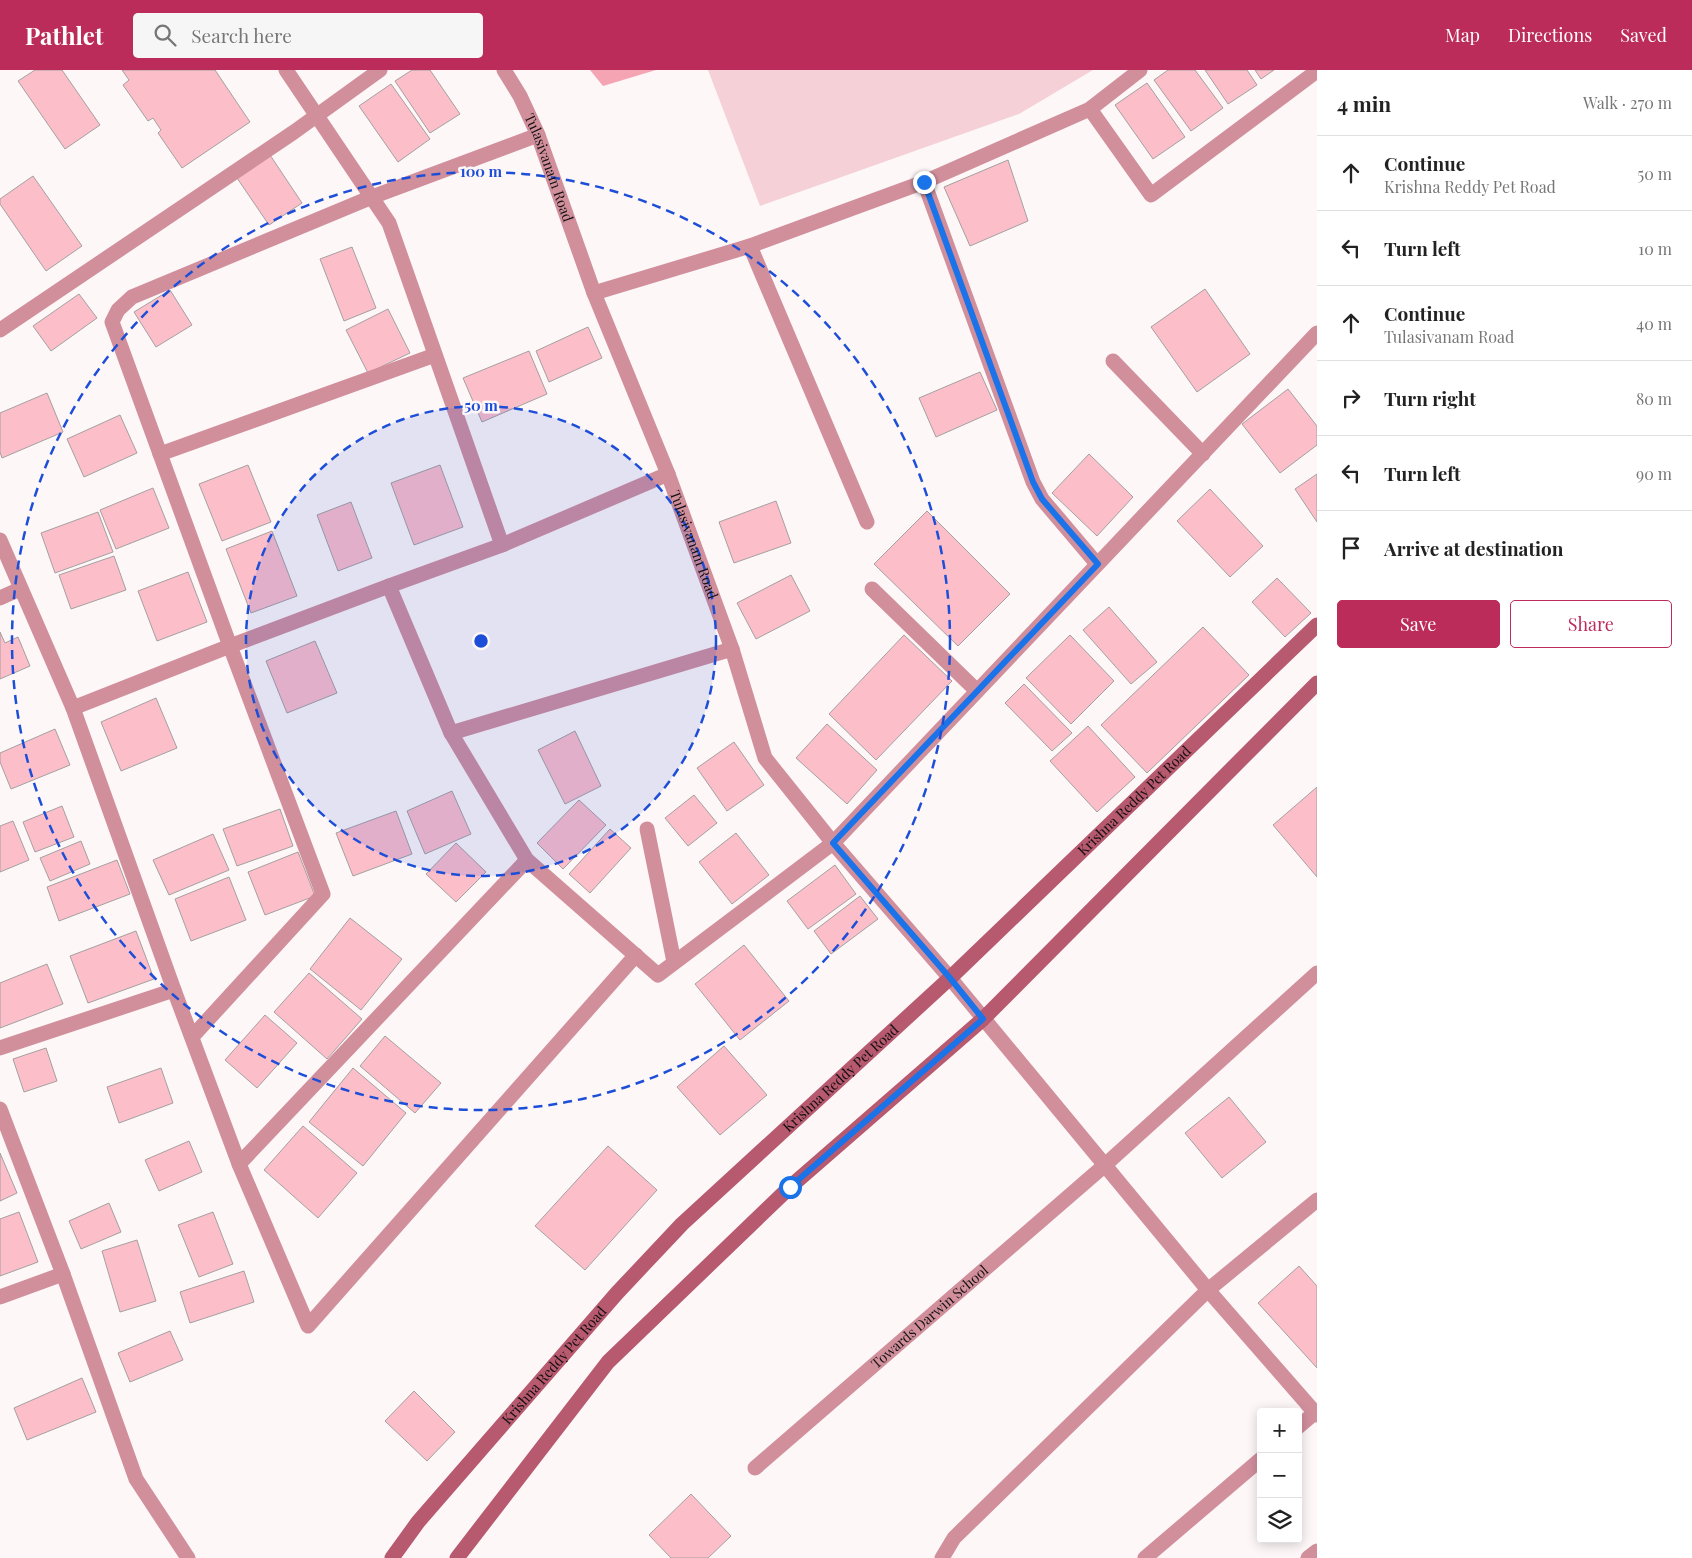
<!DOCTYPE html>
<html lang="en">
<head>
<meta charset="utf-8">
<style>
  body { margin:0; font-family:"Playfair Display",serif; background:#f6f6f6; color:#222 }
  .controls { position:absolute; right:15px; bottom:15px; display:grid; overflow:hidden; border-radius:5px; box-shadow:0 2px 12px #0003 }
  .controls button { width:45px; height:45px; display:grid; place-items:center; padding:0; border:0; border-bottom:1px solid #e0e0e0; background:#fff; color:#222; font:25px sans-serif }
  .stop { position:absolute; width:15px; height:15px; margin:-11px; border:4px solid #1a73e8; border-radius:50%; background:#fff }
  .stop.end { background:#1a73e8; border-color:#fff; box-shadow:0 1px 5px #0008 }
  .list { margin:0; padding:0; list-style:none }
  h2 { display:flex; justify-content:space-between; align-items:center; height:65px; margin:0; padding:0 20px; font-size:21px }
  h2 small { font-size:16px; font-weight:400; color:#767676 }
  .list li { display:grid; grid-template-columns:32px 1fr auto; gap:15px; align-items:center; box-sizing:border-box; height:75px; padding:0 20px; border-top:1px solid #e0e0e0 }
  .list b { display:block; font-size:19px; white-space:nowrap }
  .list p { margin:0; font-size:16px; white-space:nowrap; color:#767676 }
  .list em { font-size:16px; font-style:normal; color:#767676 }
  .actions { display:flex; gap:10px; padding:15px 20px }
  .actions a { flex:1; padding:11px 0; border:1px solid #bb2c5b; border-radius:5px; text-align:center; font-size:18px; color:#bb2c5b }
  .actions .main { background:#bb2c5b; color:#fff }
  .icon { flex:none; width:28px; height:28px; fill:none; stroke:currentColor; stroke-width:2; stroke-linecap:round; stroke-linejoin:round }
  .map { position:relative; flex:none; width:1317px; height:1488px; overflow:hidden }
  header { display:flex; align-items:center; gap:30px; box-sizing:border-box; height:70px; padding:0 25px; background:#bb2c5b; color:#fff }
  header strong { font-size:24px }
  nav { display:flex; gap:28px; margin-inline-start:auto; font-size:18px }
  .search { width:350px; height:45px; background:#f6f6f6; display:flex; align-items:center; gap:12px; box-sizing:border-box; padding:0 18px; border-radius:5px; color:#767676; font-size:19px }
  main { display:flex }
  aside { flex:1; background:#fff }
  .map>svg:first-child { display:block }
  .green { fill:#f5d0d7 }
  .water { fill:#f5a4b4 }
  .building { fill:#fcbec9; stroke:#a4a0a0 }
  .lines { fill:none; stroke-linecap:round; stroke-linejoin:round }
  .street { stroke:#d18f9c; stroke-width:15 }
  .secondary { stroke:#b7596f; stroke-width:15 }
  .route { stroke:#1a73e8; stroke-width:6 }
  .ring { fill:none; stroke:#1d4ed8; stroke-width:2.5; stroke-dasharray:9 6 }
  .labels { text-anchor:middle; stroke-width:5; stroke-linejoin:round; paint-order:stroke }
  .street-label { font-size:14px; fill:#121010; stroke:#fdf7f8 }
  .centre { fill:#1d4ed8; stroke:#fdf7f8; stroke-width:2.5 }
  .ring-label { font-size:15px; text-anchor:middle; font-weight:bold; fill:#1d4ed8; stroke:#fdf7f8; stroke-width:5; stroke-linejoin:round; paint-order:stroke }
</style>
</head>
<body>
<header>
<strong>Pathlet</strong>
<div class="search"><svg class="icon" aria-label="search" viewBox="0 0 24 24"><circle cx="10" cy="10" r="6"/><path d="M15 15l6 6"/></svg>Search here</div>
<nav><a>Map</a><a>Directions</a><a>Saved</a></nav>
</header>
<main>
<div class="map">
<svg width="1317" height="1488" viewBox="0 0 1317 1488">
  <rect width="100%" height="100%" fill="#fdf7f8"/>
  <path class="green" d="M708,0H1093L1019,44L760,136Z"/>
  <path class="water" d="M590,0H656L603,16Z"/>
  <path class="building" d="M35,0H62L100,55L65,79L18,11Z
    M122,0H215L250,52L182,98L158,63L161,60L153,48L148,51L123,15L129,10Z
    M412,0H430L460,44L430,63L395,11Z
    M1168,0H1195L1223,38L1191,61L1154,10Z
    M1205,0H1247L1257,15L1228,34Z
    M1255,0H1274L1261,9Z
    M1147,13L1185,67L1153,89L1115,35Z
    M391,14L430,69L398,92L359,36Z
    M270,85L302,133L269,155L237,108Z
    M1008,90L1028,151L970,176L944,117Z
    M33,106L82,176L46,201L0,134V129Z
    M352,177L376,238L344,251L320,189Z
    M1205,219L1250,284L1197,322L1151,257Z
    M170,220L192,255L156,277L134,242Z
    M79,224L97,248L51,281L33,256Z
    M388,239L410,283L368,303L346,260Z
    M588,257L602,288L549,312L536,281Z
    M529,281L547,324L482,352L463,308Z
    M980,302L997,340L936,367L919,328Z
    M1288,319L1317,356V375L1280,403L1242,354Z
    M47,323L63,362L2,388L0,382V343Z
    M120,345L137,383L84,407L67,369Z
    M1089,384L1133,427L1097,466L1052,423Z
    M248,395L271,452L222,471L199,414Z
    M440,395L463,457L414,475L391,413Z
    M1317,404V452L1295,419Z
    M153,418L169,458L116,479L100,440Z
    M1210,419L1263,476L1230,507L1177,451Z
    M776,431L791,473L734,493L719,452Z
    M351,432L372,488L338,501L317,445Z
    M927,441L1010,524L958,576L874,494Z
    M98,442L113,482L55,503L41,463Z
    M272,461L297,526L251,543L226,479Z
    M114,486L126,520L71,539L59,505Z
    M188,502L207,552L157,571L138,521Z
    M791,505L810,541L756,569L737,533Z
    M1277,508L1311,543L1285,567L1252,532Z
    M1109,537L1157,592L1131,614L1083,560Z
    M1203,557L1249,605L1147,703L1101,655Z
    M0,562L5,573L18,567L30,596L0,609Z
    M904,565L952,611L876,690L829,644Z
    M1070,565L1114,611L1071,654L1026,608Z
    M315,571L337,623L287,643L266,591Z
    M1024,614L1072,663L1052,681L1005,633Z
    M156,628L177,678L121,701L101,652Z
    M827,654L877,700L847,734L796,688Z
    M1088,656L1135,707L1097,742L1050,691Z
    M55,659L70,695L11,719L0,692V683Z
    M575,661L601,716L565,734L538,680Z
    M734,672L764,715L727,741L697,698Z
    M1317,717V807L1273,755Z
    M452,721L471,764L425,784L407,741Z
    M694,725L717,753L688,776L665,748Z
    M579,730L606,755L563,799L537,773Z
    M62,736L74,767L35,782L23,752Z
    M280,739L293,776L237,796L223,759Z
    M396,741L412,784L353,806L336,763Z
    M13,751L29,790L0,802V756Z
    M610,759L631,778L590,823L569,804Z
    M736,763L769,805L732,834L699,792Z
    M213,764L229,800L169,825L153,790Z
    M81,771L90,794L50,811L40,788Z
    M456,773L486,802L456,832L426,804Z
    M298,782L315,826L265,845L248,802Z
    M117,790L130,824L59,851L47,817Z
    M835,795L856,824L808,859L787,831Z
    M229,807L246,850L191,871L175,829Z
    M860,826L878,849L831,884L814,861Z
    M350,848L402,889L361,940L310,899Z
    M136,861L154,909L88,933L70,886Z
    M744,875L789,931L740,970L695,914Z
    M47,894L63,934L0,958V913Z
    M309,903L362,949L327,989L274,942Z
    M265,945L297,973L257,1018L225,990Z
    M385,966L441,1013L415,1043L360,996Z
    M724,976L767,1025L720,1065L677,1017Z
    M46,978L57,1011L24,1022L13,989Z
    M161,998L173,1033L119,1053L107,1017Z
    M353,998L406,1043L363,1096L309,1052Z
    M1229,1027L1266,1072L1222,1108L1185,1063Z
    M303,1056L357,1103L318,1148L264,1100Z
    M189,1071L202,1102L159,1121L145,1090Z
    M608,1076L657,1120L585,1200L535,1156Z
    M0,1083L17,1123L0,1131Z
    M109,1133L121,1162L81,1179L69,1151Z
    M19,1142L38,1192L0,1206V1149Z
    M213,1142L233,1194L199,1207L178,1155Z
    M137,1170L156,1231L120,1242L102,1181Z
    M1299,1196L1317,1216V1298L1258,1233Z
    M244,1201L254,1232L190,1253L180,1222Z
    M170,1261L183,1290L130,1312L118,1283Z
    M82,1308L96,1342L27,1370L14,1338Z
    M414,1321L455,1362L427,1391L385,1351Z
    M691,1424L731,1466L708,1488H671L649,1465Z"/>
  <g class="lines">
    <g class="street">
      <path d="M286,0L389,153L502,475"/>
      <path id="s1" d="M504,0L520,26L538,65L594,223L668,404L732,579L765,688L833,773L950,908L1208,1220L1317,1345"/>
      <path d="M1090,39L1151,125L1317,1"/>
      <path d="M924,112L1033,412L1042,429L1097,494"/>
      <path d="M750,176L867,452"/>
      <path d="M594,223L750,176L924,112L1090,39L1140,0"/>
      <path d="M0,260L294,62L380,0"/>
      <path d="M1113,291L1203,384"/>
      <path d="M160,384L435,285"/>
      <path d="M0,470L73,638L174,920L239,1094L308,1256L636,885"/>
      <path d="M389,516L451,663L527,790L658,905L833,773L1317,263"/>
      <path d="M872,519L977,621"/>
      <path d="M0,528L20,519"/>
      <path d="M73,638L230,576L389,516L502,475L668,404"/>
      <path d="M451,663L732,579"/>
      <path d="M647,759L674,892"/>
      <path d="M192,967L323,824L230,576L112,252L118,240L132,227L372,127L538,65"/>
      <path d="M0,978L174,920"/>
      <path d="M0,1039L63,1204L136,1409L188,1488"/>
      <path d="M239,1094L527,790"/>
      <path d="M0,1227L63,1204"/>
      <path d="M1298,1357L1317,1341"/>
      <path id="s2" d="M755,1398L1105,1095L1317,903"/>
      <path d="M942,1488L954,1468L1208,1220L1317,1130"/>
      <path d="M1145,1488L1261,1389"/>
      <path d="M1308,1488L1317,1481"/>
    </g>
    <g class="secondary">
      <path id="s3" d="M392,1488L418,1452L617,1223L682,1154L950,908L1317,555"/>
      <path d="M457,1488L608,1292L790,1117L983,949L1317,613"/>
    </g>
  </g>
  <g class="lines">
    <path class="route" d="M790,1117L983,949L950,908L833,773L1098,494L1042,429L1033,412L924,112"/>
  </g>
  <circle cx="481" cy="571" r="235" fill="#1d4ed8" fill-opacity=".12"/>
  <g class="ring">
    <circle cx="481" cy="571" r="235"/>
    <circle cx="481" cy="571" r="469"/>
  </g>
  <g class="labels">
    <g class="street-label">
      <text dy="5" stroke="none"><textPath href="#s1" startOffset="108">Tulasivanam Road</textPath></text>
      <text dy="5" stroke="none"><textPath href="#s1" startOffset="512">Tulasivanam Road</textPath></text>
      <text dy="5" stroke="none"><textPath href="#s3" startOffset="1062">Krishna Reddy Pet Road</textPath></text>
      <text dy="5" stroke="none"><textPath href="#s3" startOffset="658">Krishna Reddy Pet Road</textPath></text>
      <text dy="5" stroke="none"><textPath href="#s2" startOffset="231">Towards Darwin School</textPath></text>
      <text dy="5" stroke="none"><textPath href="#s3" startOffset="252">Krishna Reddy Pet Road</textPath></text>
    </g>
  </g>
  <circle cx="481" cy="571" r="8" class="centre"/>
  <g class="ring-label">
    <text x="481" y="107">100 m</text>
    <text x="481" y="341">50 m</text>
  </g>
</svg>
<div class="controls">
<button>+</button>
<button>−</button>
<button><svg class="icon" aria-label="layers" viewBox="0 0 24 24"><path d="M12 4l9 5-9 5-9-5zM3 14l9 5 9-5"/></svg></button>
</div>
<div class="stop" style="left:790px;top:1117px"></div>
<div class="stop end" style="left:924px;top:112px"></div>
</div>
<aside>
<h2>4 min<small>Walk · 270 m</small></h2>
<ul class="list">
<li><svg class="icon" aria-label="ahead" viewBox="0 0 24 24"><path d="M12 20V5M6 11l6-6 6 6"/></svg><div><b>Continue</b><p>Krishna Reddy Pet Road</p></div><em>50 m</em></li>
<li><svg class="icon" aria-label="left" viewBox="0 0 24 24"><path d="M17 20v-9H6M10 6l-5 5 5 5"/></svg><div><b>Turn left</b></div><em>10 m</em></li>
<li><svg class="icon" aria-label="ahead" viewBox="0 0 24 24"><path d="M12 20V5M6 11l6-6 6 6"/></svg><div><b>Continue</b><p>Tulasivanam Road</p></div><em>40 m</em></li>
<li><svg class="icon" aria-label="right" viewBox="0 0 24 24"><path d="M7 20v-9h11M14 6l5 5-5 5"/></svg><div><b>Turn right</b></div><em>80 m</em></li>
<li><svg class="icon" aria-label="left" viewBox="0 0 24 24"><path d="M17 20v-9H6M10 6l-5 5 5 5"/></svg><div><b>Turn left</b></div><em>90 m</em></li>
<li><svg class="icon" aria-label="arrive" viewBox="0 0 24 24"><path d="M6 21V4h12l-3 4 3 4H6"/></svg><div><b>Arrive at destination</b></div></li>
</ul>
<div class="actions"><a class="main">Save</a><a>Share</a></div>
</aside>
</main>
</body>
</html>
